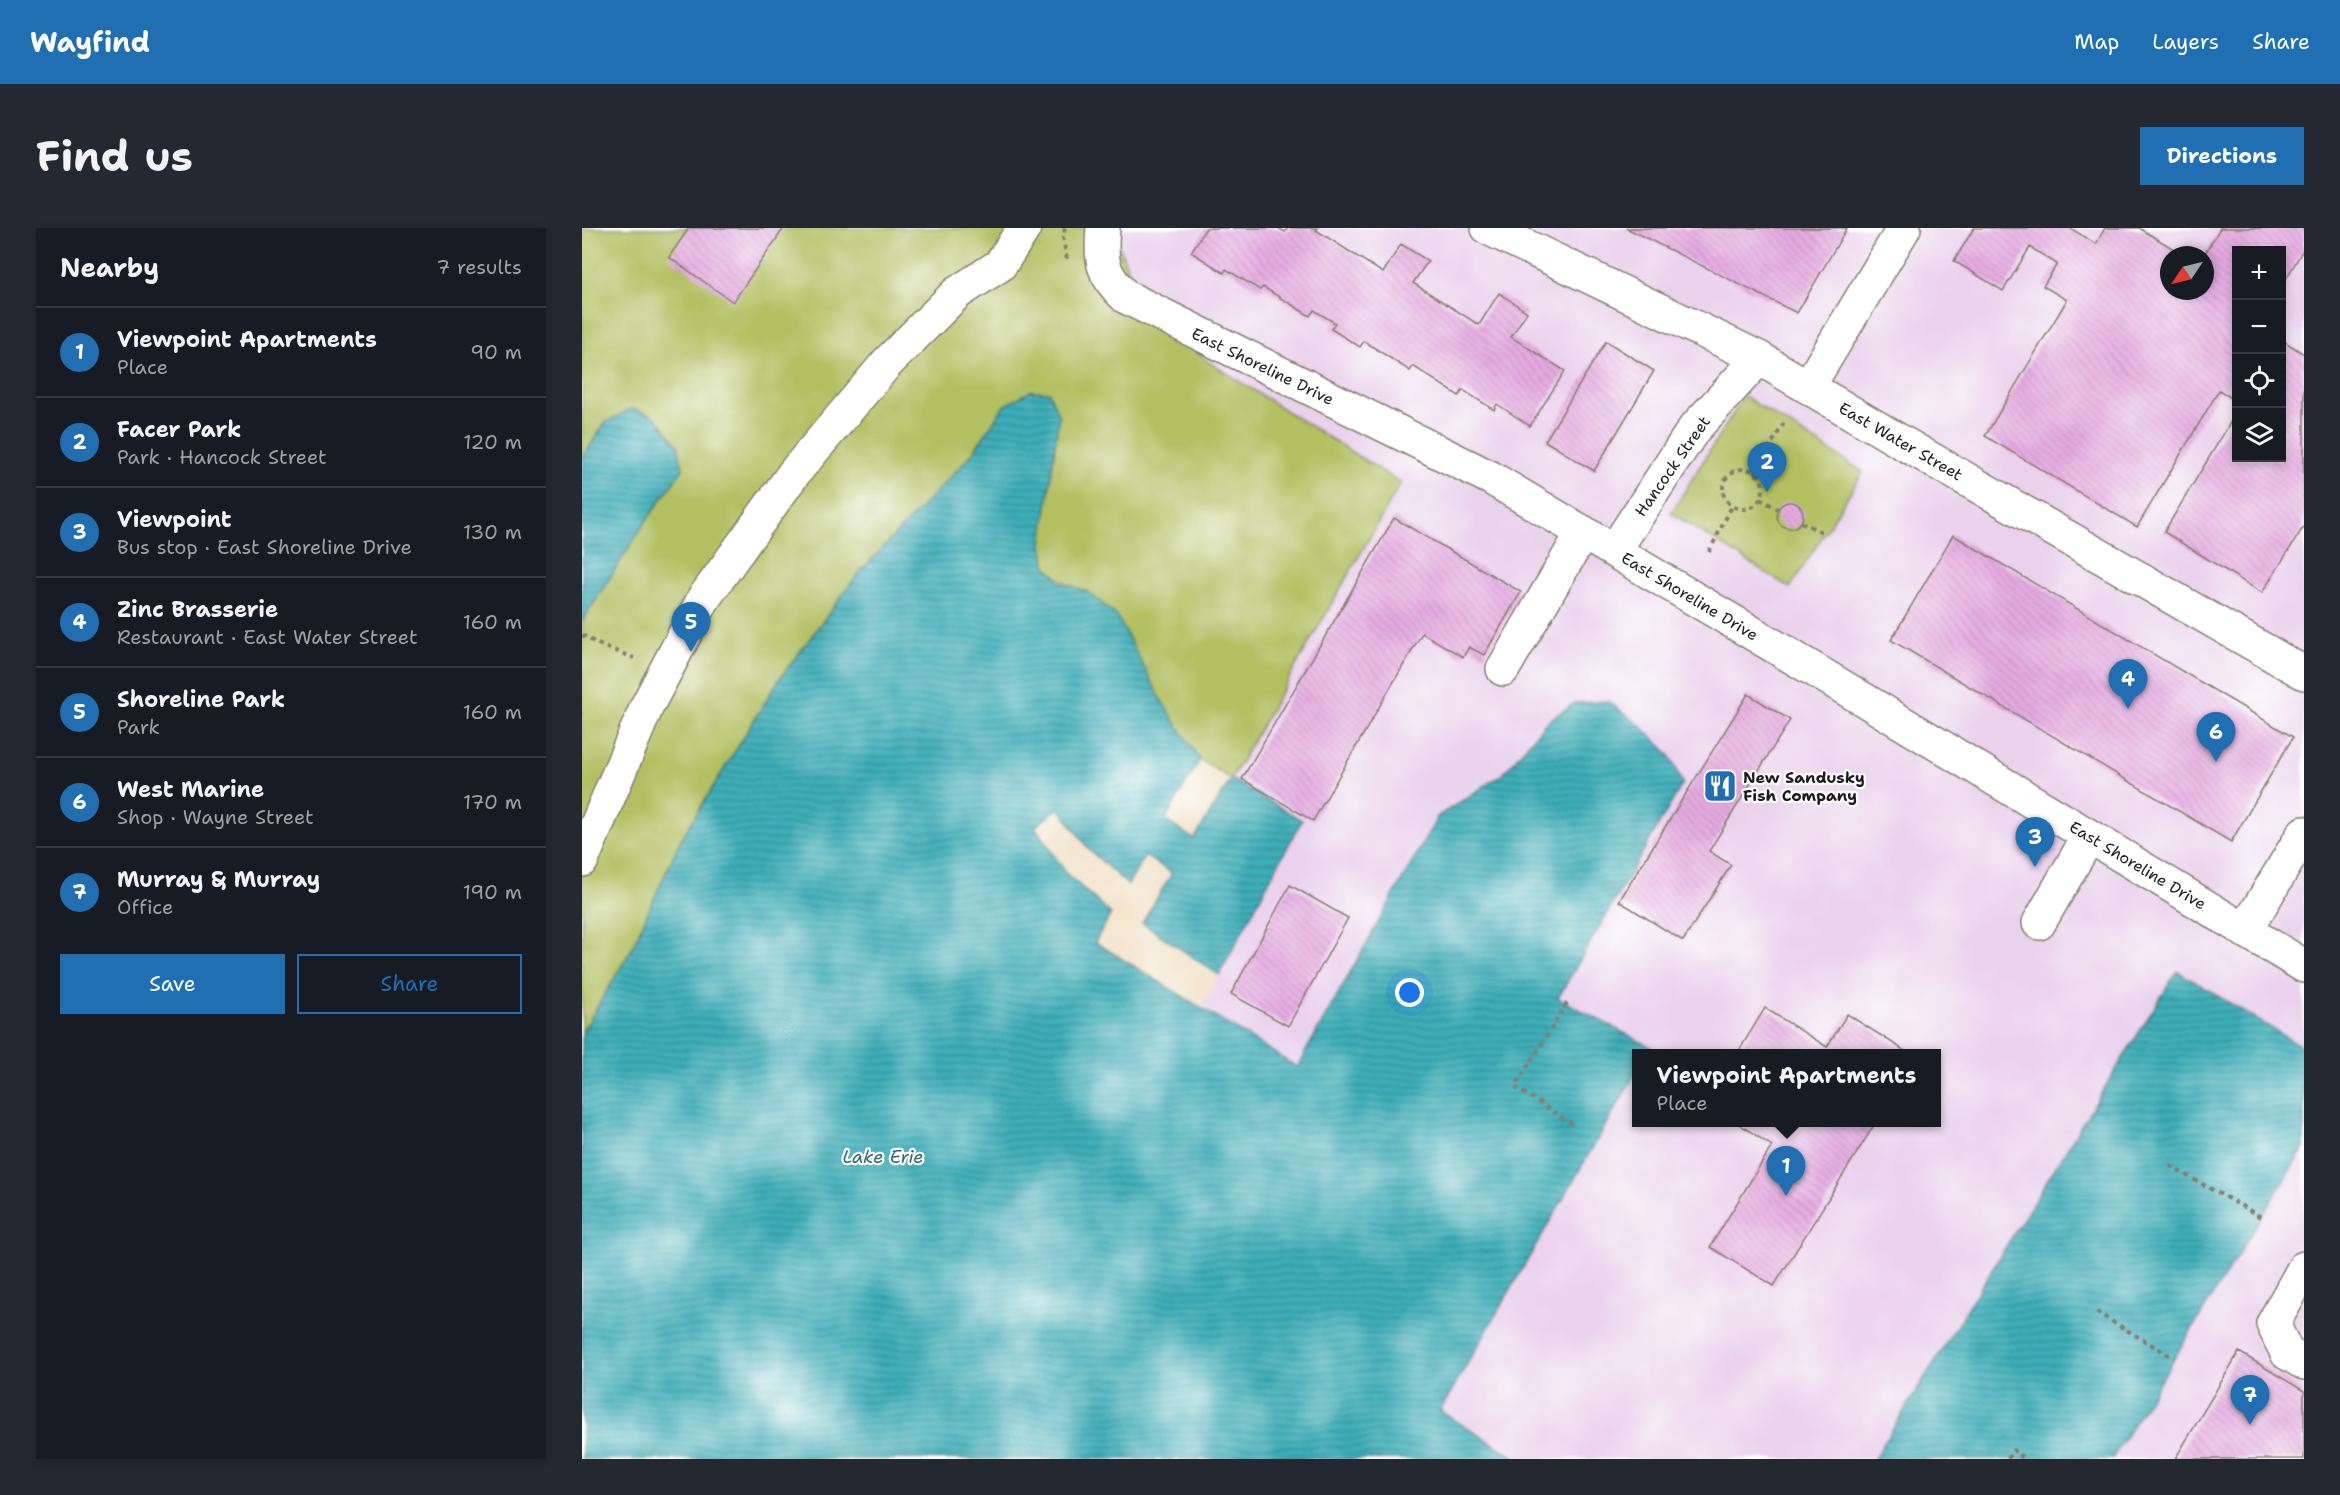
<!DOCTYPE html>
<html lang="en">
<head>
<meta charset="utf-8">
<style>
  body { margin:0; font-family:"Shantell Sans",sans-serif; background:#242831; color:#f1f3f6 }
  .controls { position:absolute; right:18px; top:18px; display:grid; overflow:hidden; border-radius:0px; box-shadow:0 3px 9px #0003 }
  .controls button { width:54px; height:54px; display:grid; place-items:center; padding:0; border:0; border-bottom:2px solid #363941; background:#171b24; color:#f1f3f6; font:30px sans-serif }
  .compass { position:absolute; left:1578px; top:18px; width:54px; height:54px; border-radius:50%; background:#171b24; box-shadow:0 3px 9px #0003; rotate:235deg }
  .you { position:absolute; left:828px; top:765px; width:21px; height:21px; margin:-15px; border:4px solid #fff; border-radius:50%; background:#1a73e8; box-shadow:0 0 0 9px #1a73e833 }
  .badge { display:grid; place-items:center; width:39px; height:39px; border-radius:50%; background:#1f6fb2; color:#fff; font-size:20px; font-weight:700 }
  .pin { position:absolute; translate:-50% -50px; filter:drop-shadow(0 2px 3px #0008) }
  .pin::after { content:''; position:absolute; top:32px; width:21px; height:18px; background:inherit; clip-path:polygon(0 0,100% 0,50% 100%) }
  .popup { position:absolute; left:1050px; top:821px; width:309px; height:78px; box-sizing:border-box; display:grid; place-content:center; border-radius:0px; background:#171b24; filter:drop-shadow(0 2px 4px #0005); font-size:20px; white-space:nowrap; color:#9ea1a6 }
  .popup b { font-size:22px; color:#f1f3f6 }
  .popup::after { content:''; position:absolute; left:50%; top:100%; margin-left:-12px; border:12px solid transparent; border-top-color:#171b24 }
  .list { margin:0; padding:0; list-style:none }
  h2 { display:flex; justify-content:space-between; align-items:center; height:78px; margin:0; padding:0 24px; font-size:26px }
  h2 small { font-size:20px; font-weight:400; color:#9ea1a6 }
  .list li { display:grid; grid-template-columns:39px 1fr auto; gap:18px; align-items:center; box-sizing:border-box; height:90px; padding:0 24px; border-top:2px solid #363941 }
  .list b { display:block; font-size:22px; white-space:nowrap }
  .list p { margin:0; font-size:20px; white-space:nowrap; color:#9ea1a6 }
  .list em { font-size:20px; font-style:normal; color:#9ea1a6 }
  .actions { display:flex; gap:12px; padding:18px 24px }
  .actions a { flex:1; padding:14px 0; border:2px solid #1f6fb2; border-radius:0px; text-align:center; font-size:21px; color:#1f6fb2 }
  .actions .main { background:#1f6fb2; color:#fff }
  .icon { flex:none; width:33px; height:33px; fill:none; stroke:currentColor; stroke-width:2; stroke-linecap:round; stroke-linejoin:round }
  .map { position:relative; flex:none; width:1722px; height:1231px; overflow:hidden; border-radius:0px }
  header { display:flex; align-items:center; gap:36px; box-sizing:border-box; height:84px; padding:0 30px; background:#1f6fb2; color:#fff }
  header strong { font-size:28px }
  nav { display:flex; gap:33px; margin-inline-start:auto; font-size:21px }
  .intro { display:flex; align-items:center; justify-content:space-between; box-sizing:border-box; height:144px; padding:0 36px }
  h1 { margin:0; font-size:42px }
  .button { padding:15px 27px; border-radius:0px; background:#1f6fb2; color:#fff; font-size:21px; font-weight:700 }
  main { display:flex; gap:36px; padding:0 36px }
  aside { flex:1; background:#171b24; border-radius:0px; box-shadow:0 3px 9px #0003 }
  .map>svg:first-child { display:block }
  .built { fill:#ead1ec; fill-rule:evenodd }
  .green { fill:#b2c062; stroke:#676e3f; stroke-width:1.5 }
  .water { fill:url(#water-rules); stroke:#2d656a; stroke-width:1.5 }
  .building { fill:url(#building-back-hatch) }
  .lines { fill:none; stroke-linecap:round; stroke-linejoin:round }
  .minor-casing { stroke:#867e6f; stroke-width:36 }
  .path { stroke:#867e6f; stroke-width:4; stroke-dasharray:4.5 4.5; stroke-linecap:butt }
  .minor { stroke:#fff; stroke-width:33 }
  .labels { text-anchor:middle; stroke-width:4.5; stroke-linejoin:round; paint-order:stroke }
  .street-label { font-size:16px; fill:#1c1c1c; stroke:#fff }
  .poi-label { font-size:16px; font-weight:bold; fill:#1c1c1c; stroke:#fff; text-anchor:start }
  .water-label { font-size:18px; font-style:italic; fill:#2d656a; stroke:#fff }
</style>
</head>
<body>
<header>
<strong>Wayfind</strong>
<nav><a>Map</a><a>Layers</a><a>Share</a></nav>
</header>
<div class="intro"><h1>Find us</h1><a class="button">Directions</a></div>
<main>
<aside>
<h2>Nearby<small>7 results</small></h2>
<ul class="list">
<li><span class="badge">1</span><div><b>Viewpoint Apartments</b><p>Place</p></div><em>90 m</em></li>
<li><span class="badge">2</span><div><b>Facer Park</b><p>Park · Hancock Street</p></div><em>120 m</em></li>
<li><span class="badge">3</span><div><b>Viewpoint</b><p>Bus stop · East Shoreline Drive</p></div><em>130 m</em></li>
<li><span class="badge">4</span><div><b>Zinc Brasserie</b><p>Restaurant · East Water Street</p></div><em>160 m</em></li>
<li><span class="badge">5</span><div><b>Shoreline Park</b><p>Park</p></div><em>160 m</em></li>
<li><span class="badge">6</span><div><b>West Marine</b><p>Shop · Wayne Street</p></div><em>170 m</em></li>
<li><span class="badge">7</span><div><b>Murray &amp; Murray</b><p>Office</p></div><em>190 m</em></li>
</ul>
<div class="actions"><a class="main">Save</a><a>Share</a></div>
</aside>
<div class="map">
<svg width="1722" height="1231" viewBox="0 0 1722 1231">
  <defs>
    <pattern id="water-rules" width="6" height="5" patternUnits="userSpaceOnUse" patternTransform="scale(1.5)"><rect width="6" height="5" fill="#3eaeb8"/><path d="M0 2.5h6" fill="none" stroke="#338d95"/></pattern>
    <pattern id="building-back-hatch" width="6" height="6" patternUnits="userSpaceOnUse" patternTransform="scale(1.5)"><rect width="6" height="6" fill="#e5abe0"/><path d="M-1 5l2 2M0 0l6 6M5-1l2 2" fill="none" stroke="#c493c0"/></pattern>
  </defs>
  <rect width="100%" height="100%" fill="#fff"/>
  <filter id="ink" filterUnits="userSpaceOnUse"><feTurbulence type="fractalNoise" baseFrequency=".0167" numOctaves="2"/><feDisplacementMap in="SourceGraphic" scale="12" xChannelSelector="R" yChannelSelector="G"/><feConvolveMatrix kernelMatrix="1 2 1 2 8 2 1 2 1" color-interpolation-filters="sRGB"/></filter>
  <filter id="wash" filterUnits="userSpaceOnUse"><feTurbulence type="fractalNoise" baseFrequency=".008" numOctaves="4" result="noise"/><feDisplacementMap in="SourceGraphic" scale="24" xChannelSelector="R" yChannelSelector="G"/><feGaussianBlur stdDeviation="1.35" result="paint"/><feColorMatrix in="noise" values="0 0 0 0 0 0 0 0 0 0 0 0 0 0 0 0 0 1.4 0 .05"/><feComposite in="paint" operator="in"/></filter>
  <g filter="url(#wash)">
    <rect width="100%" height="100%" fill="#f1dfc2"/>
    <path class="built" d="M530,0H1722V820L1595,744L1292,1231H936L858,1183L1054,845V894H1354V826L1066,825L1069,819L976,770L1101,556L1087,526L1059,498L1026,473L965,493L921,546L856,588L716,840L619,780L720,592L649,551L819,255L625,133L558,72ZM1654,22H1700V230H1654ZM1587,27H1623V63H1587Z
      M1722,919V1231H1530Z"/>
    <path class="green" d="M0,0H530L558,72L625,133L819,255L649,551L618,532L506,364L480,354L465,339L422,178L390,226L277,345L196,453L98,613L49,722L0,805V394L62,296L101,241L96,217L73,189L50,180L23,195L0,230Z
      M1162,168L1281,244L1208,360L1089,285Z"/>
    <path class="water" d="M448,163L467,164L477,188L460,317L465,339L480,354L506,364L535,388L580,473L618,532L583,592L612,611L649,551L720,592L637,747L560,695L590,645L563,628L546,657L507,622L477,580L453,599L485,646L529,686L513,714L715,839L856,588L921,546L965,493L993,475L1026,473L1059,498L1087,526L1101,555L976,770L1069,819L1066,825L1054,826V845L858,1183L936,1231H0V805L49,722L98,613L196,453L277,345L390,226L422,178Z
      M50,180L73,189L96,217L101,241L62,296L0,394V230L23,195Z
      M1595,743L1722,820V920L1530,1231H1292Z"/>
    <g id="blocks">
      <path class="building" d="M107,0H202L151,74L87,29Z
        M624,0H696L703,4L706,0H736L734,2L801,45L819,16L846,33L831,55L897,97L917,65L945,84L929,109L983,143L948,198L915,176L912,182L881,162L877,168L831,138L828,143L782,113L778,119L749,101L753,95L732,82L728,88L681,59L678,62L644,41L642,45L609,24Z
        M1044,0H1265L1215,85Z
        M1392,0H1488L1514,16L1523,0H1557L1602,27H1587V63H1623L1622,27L1638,0H1722V20L1700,58V22H1654V173L1637,162L1555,299L1403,208L1485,72L1461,58L1475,36L1448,19L1421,63L1372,33Z
        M1700,112L1722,126V298L1680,365L1582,304L1654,185V230H1700Z
        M1024,113L1072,143L1012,243L963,213Z
        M1195 287a13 13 0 1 1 26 0a13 13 0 1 1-26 0Z
        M812,290L939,364L902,427L887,419L881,429L840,405L731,593L660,551Z
        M1371,307L1711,509L1649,614L1309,412Z
        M1166,466L1208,492L1127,623L1149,637L1101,713L1037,673Z
        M708,657L766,690L706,798L649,766Z
        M1183,780L1245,819L1265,786L1328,826H1155Z
        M1154,894H1294L1192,1058L1128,1019L1190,918Z
        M1657,1124L1722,1163V1231H1593Z"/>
    </g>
  </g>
  <g filter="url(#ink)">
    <use href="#blocks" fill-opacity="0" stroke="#867e6f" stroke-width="1.5"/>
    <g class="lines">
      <defs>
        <path id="minor" d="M521,0C518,32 520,47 544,69L909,250L1251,453L1722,738
          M906,0L1177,130L1314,211L1722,445
          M1226,159L1322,0
          M1032,323L1112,201L1177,130
          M921,441L1001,304
          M0,632L65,478L122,370L212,245L305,135L375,65L418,37L442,0
          M1457,695L1507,608
          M1663,703L1722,605
          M1722,1040L1691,1096L1705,1125L1722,1135"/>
      </defs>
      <use href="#minor" class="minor-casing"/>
      <path class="path" d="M483,0L481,9L485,32
        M1141 261a20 20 0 1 1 40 0a20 20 0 1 1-40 0Z
        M1172,245L1202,195
        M1178,271L1196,281
        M1219,294L1242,305
        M1127,324L1150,278
        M0,407L16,416L52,430
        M985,775L933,859L990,896
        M1588,938L1679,989
        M1514,1084L1592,1130
        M1426,1231L1431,1222L1443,1231"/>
      <use href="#minor" class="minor"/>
    </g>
  </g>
  <defs>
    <symbol id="restaurant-square" viewBox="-11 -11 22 22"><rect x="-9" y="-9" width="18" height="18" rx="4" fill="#1f6fb2" stroke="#fff"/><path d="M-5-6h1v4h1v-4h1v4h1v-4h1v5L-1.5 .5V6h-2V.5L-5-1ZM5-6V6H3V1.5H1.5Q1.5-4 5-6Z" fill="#fff"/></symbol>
  </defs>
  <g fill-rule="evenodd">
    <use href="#restaurant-square" x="1119" y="539" width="38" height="38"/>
  </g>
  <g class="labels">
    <g class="street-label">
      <text transform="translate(681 138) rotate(26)" y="6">East Shoreline Drive</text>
      <text transform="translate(1319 213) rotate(30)" y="6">East Water Street</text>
      <text transform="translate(1090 238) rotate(-55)" y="6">Hancock Street</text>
      <text transform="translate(1108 368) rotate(31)" y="6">East Shoreline Drive</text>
      <text transform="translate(1556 637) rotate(31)" y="6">East Shoreline Drive</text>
    </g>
    <g class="poi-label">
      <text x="1161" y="555">New Sandusky<tspan x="1161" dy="18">Fish Company</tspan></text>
    </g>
    <g class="water-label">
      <text x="301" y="935">Lake Erie</text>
    </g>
  </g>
</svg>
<div class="controls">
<button>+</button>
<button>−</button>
<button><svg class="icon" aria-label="locate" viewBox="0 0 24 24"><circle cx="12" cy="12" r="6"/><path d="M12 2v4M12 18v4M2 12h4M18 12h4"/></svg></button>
<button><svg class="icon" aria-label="layers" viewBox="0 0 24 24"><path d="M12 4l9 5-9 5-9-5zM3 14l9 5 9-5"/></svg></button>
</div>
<svg class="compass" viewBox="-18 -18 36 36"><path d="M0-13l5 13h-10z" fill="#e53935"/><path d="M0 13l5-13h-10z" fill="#9ea1a6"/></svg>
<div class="you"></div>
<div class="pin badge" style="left:1204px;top:968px">1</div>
<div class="popup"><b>Viewpoint Apartments</b>Place</div>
<div class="pin badge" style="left:1185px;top:264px">2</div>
<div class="pin badge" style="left:1453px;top:639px">3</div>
<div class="pin badge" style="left:1546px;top:481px">4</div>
<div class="pin badge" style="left:109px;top:424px">5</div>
<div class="pin badge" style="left:1634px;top:534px">6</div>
<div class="pin badge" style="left:1668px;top:1197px">7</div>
</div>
</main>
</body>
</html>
